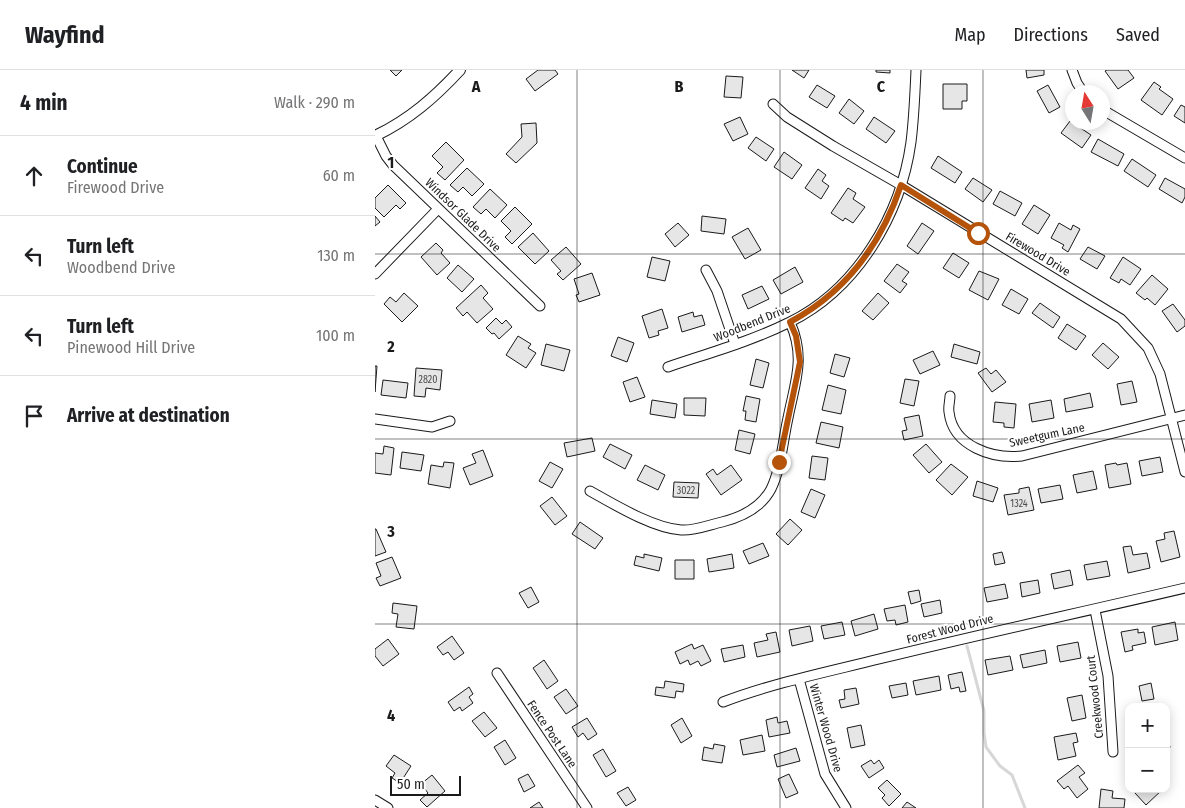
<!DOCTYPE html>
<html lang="en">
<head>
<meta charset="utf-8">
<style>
  body { margin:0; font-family:"Fira Sans Condensed",sans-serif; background:#f2f2f2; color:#202124 }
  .controls { position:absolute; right:15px; bottom:15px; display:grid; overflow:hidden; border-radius:10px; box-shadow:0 2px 12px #0003 }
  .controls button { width:45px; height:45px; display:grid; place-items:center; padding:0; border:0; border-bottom:1px solid #e0e0e0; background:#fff; color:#202124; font:25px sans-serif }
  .compass { position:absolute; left:690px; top:15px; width:45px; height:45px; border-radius:50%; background:#fff; box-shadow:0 2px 12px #0003; rotate:349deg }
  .scale { position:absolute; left:15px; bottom:12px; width:71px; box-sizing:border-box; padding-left:5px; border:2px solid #1a1a1a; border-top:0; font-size:14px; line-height:18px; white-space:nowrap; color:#1a1a1a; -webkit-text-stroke:4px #fff; paint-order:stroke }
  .stop { position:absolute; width:15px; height:15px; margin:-11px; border:4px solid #b45309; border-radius:50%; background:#fff }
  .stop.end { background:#b45309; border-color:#fff; box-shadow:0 1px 5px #0008 }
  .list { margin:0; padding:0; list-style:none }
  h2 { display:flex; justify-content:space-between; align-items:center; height:65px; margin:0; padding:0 20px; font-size:21px }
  h2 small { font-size:16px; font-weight:400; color:#757577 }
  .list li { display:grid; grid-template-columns:32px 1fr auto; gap:15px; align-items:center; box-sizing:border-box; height:80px; padding:0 20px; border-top:1px solid #e0e0e0 }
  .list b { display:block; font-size:19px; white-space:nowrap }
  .list p { margin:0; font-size:16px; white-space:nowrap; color:#757577 }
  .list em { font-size:16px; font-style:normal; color:#757577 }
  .icon { flex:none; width:28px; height:28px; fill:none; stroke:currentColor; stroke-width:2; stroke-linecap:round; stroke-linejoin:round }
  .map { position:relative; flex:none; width:810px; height:738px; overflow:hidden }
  header { display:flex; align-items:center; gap:30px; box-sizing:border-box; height:70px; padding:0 25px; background:#fff; border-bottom:1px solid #e0e0e0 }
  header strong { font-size:24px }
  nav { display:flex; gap:28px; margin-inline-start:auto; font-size:18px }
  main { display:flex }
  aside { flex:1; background:#fff }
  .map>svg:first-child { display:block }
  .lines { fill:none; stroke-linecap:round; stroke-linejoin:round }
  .stream { stroke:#d7d7d7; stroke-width:3 }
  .building { fill:#e6e6e6; stroke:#1a1a1a }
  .minor-casing { stroke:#1a1a1a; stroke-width:11 }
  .tertiary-casing { stroke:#1a1a1a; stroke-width:12 }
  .minor { stroke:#fff; stroke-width:9 }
  .tertiary { stroke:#fff; stroke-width:10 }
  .route { stroke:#b45309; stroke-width:6 }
  .grid { fill:none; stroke:#1a1a1a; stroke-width:1; stroke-opacity:0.55 }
  .labels { text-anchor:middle; stroke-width:4; stroke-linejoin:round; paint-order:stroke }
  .number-label { font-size:10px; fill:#4d4d4d }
  .street-label { font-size:12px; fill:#1a1a1a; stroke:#fff }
  .grid-label { font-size:16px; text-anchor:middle; font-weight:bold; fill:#1a1a1a; stroke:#fff; stroke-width:4; stroke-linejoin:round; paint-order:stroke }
</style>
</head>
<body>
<header>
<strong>Wayfind</strong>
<nav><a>Map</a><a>Directions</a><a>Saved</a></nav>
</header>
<main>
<aside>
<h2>4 min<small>Walk · 290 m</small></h2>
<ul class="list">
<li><svg class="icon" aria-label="ahead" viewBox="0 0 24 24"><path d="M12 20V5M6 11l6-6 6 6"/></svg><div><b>Continue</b><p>Firewood Drive</p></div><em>60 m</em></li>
<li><svg class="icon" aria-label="left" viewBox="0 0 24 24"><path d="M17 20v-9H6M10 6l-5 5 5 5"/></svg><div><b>Turn left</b><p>Woodbend Drive</p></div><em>130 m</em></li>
<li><svg class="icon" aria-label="left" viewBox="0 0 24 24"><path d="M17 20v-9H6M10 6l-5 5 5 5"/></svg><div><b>Turn left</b><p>Pinewood Hill Drive</p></div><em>100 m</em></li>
<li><svg class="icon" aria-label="arrive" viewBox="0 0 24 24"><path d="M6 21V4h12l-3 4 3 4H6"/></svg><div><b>Arrive at destination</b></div></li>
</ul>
</aside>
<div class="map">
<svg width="810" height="738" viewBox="0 0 810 738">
  <rect width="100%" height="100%" fill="#fff"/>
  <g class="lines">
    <path class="stream" d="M592,576L609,641V663L611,677L625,696L637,705L650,738"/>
  </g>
  <path class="building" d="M15,0H27L21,6Z
    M163,0H180L183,4L160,21L151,9Z
    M417,0H434L429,8Z
    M501,0H515V3L501,2Z
    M651,0H669V5L652,8Z
    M732,0H753L759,8L743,19L730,1Z
    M351,6L368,7L366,28L349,27Z
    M779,12L786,17L784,19L798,29L787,45L766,30Z
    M568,14H592V31H587V39H568Z
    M442,15L460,26L452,38L434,27Z
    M673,15L685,37L674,43L662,21Z
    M474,29L489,41L479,54L464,43Z
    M806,35L810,37V53L799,46Z
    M365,47L373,64L358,71L349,54Z
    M499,47L520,61L511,73L491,59Z
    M695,51L716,65L707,78L686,63Z
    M161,53L162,73L141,93L131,84L147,67L146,54Z
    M381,67L399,79L391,91L373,78Z
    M723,69L749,84L743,96L716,82Z
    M71,72L89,90L70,110L62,103L68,97L57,86Z
    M409,82L427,95L417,109L399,97Z
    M563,86L587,102L580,113L556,98Z
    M757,89L781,105L773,117L749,101Z
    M92,98L109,114L97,126L88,117L83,122L75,115Z
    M443,99L451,105L447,111L454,116L446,129L430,118Z
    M598,108L617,120L608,132L590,119Z
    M790,108L810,119V127L807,133L784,119Z
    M13,115L31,133L25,139L21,135L9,147L0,138V128Z
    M473,118L481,123L478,129L490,137L478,153L470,148L468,151L456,143Z
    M115,119L132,135L120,148L111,139L106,144L98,137Z
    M625,121L647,133L640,146L618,134Z
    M659,135L675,145L663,164L647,154Z
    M140,137L157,154L137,174L130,167L136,161L126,151Z
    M0,146L5,152L0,156Z
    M327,146L351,149L349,164L326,161Z
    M303,153L314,165L300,177L290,164Z
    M547,153L559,161L543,184L532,176Z
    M684,153L696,160L698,155L705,159L693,182L687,178L689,175L676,168Z
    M373,158L386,180L370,189L357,167Z
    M158,163L174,181L160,194L143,177Z
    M61,173L68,180L66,183L75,193L62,205L46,187Z
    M191,177L206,194L188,210L182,204L186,201L176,190Z
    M713,177L730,186L722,199L705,189Z
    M578,183L594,193L584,208L568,198Z
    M277,187L295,191L290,211L272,207Z
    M748,187L766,199L755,215L746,209L744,213L735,208Z
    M522,194L534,202L527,211L532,214L525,223L509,211Z
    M83,195L99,209L87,222L72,208Z
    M420,197L428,212L406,224L398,210Z
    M604,201L624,209L613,230L594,220Z
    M217,203L225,225L204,232L201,225L204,224L199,209Z
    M777,205L793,219L780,235L772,228L770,230L761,223Z
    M106,215L113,223L108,228L118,239L102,253L92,242L88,246L81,238Z
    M387,216L394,229L373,239L367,225Z
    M636,219L653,229L644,244L627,235Z
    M29,223L43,236L27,252L9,234L15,227L21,232Z
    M503,223L514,233L498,250L487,241Z
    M665,233L685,247L678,258L657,243Z
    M798,234L810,250V256L802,262L787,241Z
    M287,239L293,258L283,261L284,265L274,268L267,246Z
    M318,242L319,247L327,245L330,255L307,262L303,247Z
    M121,248L127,254L131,250L137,257L124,269L119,263L117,264L111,258Z
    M692,254L711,266L701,280L683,268Z
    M143,266L156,274L153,278L161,283L151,298L131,285Z
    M243,267L259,273L252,292L236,286Z
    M728,273L744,287L733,299L717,285Z
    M171,274L195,280L189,301L166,295Z
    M579,274L605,282L602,294L576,287Z
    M558,281L565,295L545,304L538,290Z
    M460,284L475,288L469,307L455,303Z
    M381,289L394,293L388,318L375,315Z
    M0,296H2L0,322Z
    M41,298L67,300L65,320L51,318L50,327L39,326Z
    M611,298L616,304L621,300L631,312L617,322L603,303Z
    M262,307L270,327L255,332L248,312Z
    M530,309L544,311L539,336L525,333Z
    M8,310L33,313L31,328L6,325Z
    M757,311L762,332L746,335L742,314Z
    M453,315L471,320L466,344L447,340Z
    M715,323L718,337L691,342L689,329Z
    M371,326L385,329L381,352L370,350L371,341H368Z
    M309,328H331L330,346L309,345Z
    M277,330L302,334L300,348L275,344Z
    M676,330L679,348L657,352L654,334Z
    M620,332L641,334L639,358L629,357V353L618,352Z
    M544,345L548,366L529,370L527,361L532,360L529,348Z
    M446,352L468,357L464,378L441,373Z
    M364,360L380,364L375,384L360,380Z
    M217,368L220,381L192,387L189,373Z
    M235,374L257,385L250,399L228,387Z
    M551,374L567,392L554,403L538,385Z
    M9,376L19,378L16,405L0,403V383L8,384Z
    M108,380L118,406L95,415L88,398L101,393L97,384Z
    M27,382L49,385L46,401L25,398Z
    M437,386L453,388L450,410L434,408Z
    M785,387L788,402L767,406L764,391Z
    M69,392L79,393L75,418L53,414L56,395L68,397Z
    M175,392L188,399L177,418L164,411Z
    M741,393L742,395L752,393L756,414L734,418L730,395Z
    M576,394L593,407L577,425L561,410Z
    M270,395L290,405L283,420L262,410Z
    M356,395L367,410L346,425L331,404L338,399L342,405Z
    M718,401L722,419L702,423L698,405Z
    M602,411L623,418L618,432L598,426Z
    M299,412L324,413L323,428L298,427Z
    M685,415L688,429L666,433L663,419Z
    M654,417L659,440L633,445L629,425L644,423V419Z
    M436,419L450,425L440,448L426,442Z
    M177,427L192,446L180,455L165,436Z
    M415,449L427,460L413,475L401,464Z
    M205,452L228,468L220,479L197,464Z
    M0,459H1L11,482L0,486Z
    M799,461L805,487L786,492L781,471L790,469L789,463Z
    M388,473L394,486L374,494L368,481Z
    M756,476L758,485L772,483L775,498L753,503L748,477Z
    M627,482L630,493L620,495L618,484Z
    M269,484L287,488L284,501L259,495L261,486L269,488Z
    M357,484L359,498L334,502L332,489Z
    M17,487L26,508L5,516L1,508L6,506L1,493Z
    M300,490H319V509H300Z
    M732,491L735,506L712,510L709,495Z
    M695,500L698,515L679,519L676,504Z
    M663,510L665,523L647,527L645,513Z
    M630,514L633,528L612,532L609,518Z
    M156,517L164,532L153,538L144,523Z
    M544,520L546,531L536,534L533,522Z
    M565,530L567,543L549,547L546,534Z
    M18,533L42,536L39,559L21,557L23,544L17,543Z
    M530,535L533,552L521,555L520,550L512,551L509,539Z
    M499,544L503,559L480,566L476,551Z
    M467,552L470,565L449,569L446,556Z
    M800,552L803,570L780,575L777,557Z
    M435,556L438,571L417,576L414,560Z
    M763,559V563L769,562L771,573L757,576L758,580L750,582L746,562Z
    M401,562L405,582L382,587L379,573L393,570L391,564Z
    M77,566L89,583L79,590L73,582L68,585L62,577Z
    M13,569L24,584L8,596L0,586V579Z
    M703,572L706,588L685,592L682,576Z
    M317,574L319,579L328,575L336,591L326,596L323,591L315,595L313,590L305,594L300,582Z
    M368,575L370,587L349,592L346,579Z
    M670,580L672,593L648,598L645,585Z
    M635,586L638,600L613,605L610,590Z
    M169,590L183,611L172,619L158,598Z
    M587,602L591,621L585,622L584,617L576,619L573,605Z
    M564,606L566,620L541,625L538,611Z
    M290,611L309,614L308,622L301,621L300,628L280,625L281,617L289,618Z
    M531,613L533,625L517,628L514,616Z
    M776,613L779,629L767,631L764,616Z
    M94,617L98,624L94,627L98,633L87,641L85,637L79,641L73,632Z
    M481,618L484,634L466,638L464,630L470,629L469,620Z
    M191,619L203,636L191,644L179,627Z
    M707,625L711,648L697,651L692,628Z
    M109,642L122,658L110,667L97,651Z
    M402,647L403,653L412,651L415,663L394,667L391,650Z
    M212,648L222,664L213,670L208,663L203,667L197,657Z
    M307,648L317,666L306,673L296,655Z
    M486,655L490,675L476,678L472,658Z
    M701,663L703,672L698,673L701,686L683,690L679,667Z
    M387,665L390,681L368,685L365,670Z
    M130,670L141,688L130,695L119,677Z
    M339,674L350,676L347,693L327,690L329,677L338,679Z
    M791,675L795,676L791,695Z
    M421,678L425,691L402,697L399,685Z
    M228,679L241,701L231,707L218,685Z
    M19,685L36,696L25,713L17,708L20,703L11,696Z
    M496,690L499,694L504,690L509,698L494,708L486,696Z
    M703,695L710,703L704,707L713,719L702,728L693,716L689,719L682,711Z
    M153,704L160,716L149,722L143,709Z
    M414,704L423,723L411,728L403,709Z
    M57,705L70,721L52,737L45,730L53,723L46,714Z
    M512,710L526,724L514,736L507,728L510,725L503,718Z
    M253,717L261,730L251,736L242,723Z
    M726,719L738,721L737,728L750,729L749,738H724Z
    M764,719H788L771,735L760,723Z
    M164,732L168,738H155Z
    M532,732L541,738H527Z"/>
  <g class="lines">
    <defs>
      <path id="minor" d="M697,0L702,13L708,22
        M398,34L412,47L458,76L526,115L746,249L773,278L785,304L810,402
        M728,40L810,88
        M1,66L11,86L18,95L165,236
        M331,200L342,221L360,274
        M0,204L63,139
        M293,297C334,283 377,271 415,252C482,219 526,145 536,72C539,48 540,24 541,0
        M575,326C575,331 573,337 574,342C578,377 618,389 647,386L810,345
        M0,349L57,357L75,351
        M215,421C240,435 278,458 306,460C319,461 334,455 347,452C367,447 386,438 396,419C406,399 408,370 413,348C420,312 431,288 415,252
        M720,540L733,606L738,682
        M122,603L212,738
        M424,609L450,704L471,738
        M348,632C398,613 452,602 504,589C606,564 708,542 810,518
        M0,730L13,738"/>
      <path id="tertiary" d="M0,66C34,50 60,27 85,0"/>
    </defs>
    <use href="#minor" class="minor-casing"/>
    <use href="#tertiary" class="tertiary-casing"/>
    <use href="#minor" class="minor"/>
    <use href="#tertiary" class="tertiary"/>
  </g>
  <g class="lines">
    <path class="route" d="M404,392L425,292L421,266L415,252C471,222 506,175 526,115L603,163"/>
  </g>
  <path class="grid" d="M202,0V738M405,0V738M608,0V738M0,184H810M0,369H810M0,554H810"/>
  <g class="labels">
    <g class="number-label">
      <text x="53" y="313">2820</text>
      <text x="311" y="424">3022</text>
      <text x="644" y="437">1324</text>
    </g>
    <g class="street-label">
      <text transform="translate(88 145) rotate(44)" y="4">Windsor Glade Drive</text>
      <text transform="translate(663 184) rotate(31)" y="4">Firewood Drive</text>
      <text transform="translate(377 253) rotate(-22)" y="4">Woodbend Drive</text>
      <text transform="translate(672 365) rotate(-12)" y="4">Sweetgum Lane</text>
      <text transform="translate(575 559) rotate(-14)" y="4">Forest Wood Drive</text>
      <text transform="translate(720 627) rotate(-96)" y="4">Creekwood Court</text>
      <text transform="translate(451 658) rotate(74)" y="4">Winter Wood Drive</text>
      <text transform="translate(177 664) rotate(56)" y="4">Fence Post Lane</text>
    </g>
  </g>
  <g class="grid-label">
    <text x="101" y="22">A</text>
    <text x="304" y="22">B</text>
    <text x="506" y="22">C</text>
    <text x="16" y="98">1</text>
    <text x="16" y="282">2</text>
    <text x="16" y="467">3</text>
    <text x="16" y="651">4</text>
  </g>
</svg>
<div class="controls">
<button>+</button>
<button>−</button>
</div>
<svg class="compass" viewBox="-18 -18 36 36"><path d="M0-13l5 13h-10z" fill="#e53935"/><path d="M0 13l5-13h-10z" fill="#757577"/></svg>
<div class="scale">50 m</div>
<div class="stop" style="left:603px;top:163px"></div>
<div class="stop end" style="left:404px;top:392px"></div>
</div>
</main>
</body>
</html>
